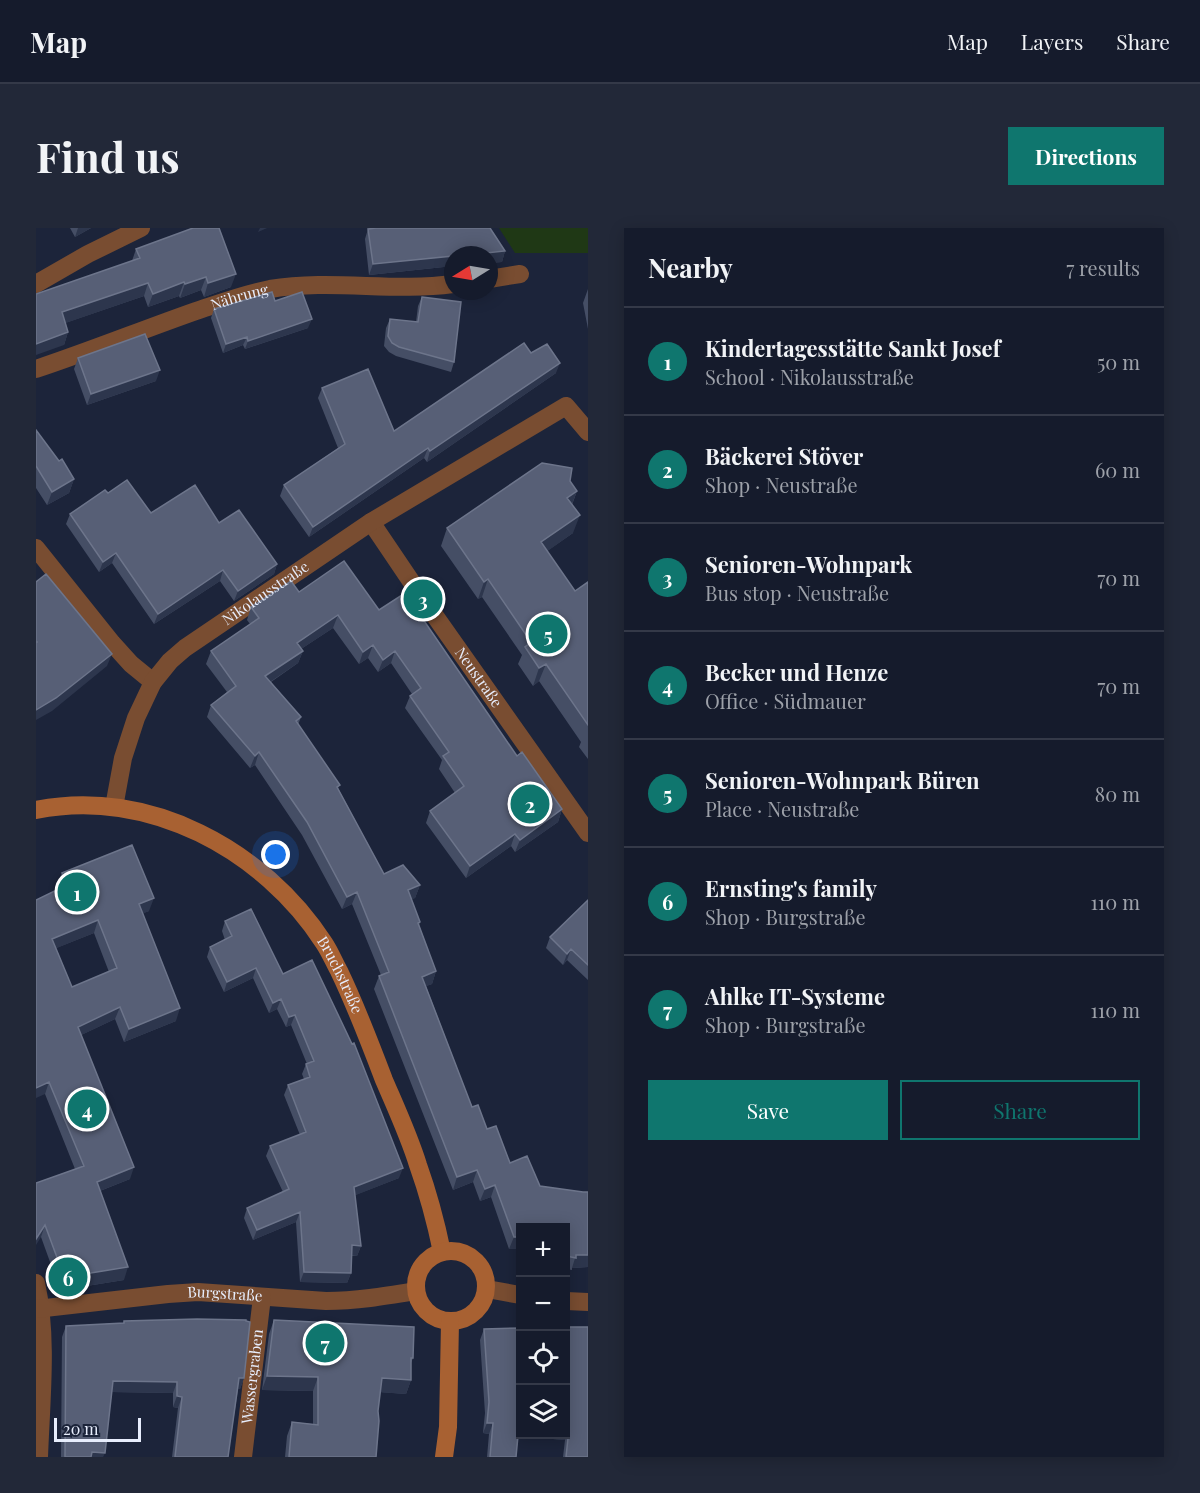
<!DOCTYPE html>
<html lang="en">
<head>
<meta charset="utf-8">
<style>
  body { margin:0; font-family:"Playfair Display",serif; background:#222838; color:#f1f3f6 }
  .controls { position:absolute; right:18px; bottom:18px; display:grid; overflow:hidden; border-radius:0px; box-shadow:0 3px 15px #0003 }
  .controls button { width:54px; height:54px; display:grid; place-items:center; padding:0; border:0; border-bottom:2px solid #343948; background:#151b2c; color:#f1f3f6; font:30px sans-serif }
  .compass { position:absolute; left:408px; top:18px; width:54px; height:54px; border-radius:50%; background:#151b2c; box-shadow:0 3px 15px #0003; rotate:259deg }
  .scale { position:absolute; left:18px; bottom:15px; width:87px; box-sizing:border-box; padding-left:6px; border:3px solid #e7edfc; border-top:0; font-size:16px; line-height:21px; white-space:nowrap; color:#e7edfc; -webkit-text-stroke:4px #1c243a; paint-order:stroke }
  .you { position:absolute; left:240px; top:627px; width:21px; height:21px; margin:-15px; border:4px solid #fff; border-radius:50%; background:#1a73e8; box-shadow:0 0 0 9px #1a73e833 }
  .badge { display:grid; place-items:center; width:39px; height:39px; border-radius:50%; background:#0f766e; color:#fff; font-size:20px; font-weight:700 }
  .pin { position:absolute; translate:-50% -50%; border:3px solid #fff; box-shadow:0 2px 6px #0006 }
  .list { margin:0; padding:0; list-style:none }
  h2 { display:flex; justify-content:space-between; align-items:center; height:78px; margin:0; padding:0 24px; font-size:26px }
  h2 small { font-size:20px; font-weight:400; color:#9da1a9 }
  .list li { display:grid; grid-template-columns:39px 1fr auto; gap:18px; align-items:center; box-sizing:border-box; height:108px; padding:0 24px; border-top:2px solid #343948 }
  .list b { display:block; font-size:22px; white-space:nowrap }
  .list p { margin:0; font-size:20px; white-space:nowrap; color:#9da1a9 }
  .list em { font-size:20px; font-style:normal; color:#9da1a9 }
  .actions { display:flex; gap:12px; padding:18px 24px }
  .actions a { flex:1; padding:14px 0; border:2px solid #0f766e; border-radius:0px; text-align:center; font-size:21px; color:#0f766e }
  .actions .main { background:#0f766e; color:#fff }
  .icon { flex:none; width:33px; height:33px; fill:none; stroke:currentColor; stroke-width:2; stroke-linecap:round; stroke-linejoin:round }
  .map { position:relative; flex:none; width:552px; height:1229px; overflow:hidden; border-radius:0px }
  header { display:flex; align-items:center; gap:36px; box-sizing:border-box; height:84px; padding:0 30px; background:#151b2c; border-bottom:2px solid #343948 }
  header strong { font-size:28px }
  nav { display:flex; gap:33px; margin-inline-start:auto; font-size:21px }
  .intro { display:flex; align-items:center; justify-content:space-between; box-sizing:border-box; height:144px; padding:0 36px }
  h1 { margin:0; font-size:42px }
  .button { padding:15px 27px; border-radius:0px; background:#0f766e; color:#fff; font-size:21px; font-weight:700 }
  main { display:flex; gap:36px; padding:0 36px }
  aside { flex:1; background:#151b2c; border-radius:0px; box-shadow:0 3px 15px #0003 }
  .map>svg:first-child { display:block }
  .green { fill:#1f3815 }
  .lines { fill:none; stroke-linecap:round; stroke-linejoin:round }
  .minor { stroke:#794d31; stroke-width:18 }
  .tertiary { stroke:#794d31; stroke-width:18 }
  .secondary { stroke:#a86132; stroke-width:18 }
  .wall { fill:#454e65; fill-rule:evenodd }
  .shaded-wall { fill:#2d364d }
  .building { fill:#575f76; stroke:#6d758b; stroke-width:1.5; fill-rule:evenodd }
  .labels { text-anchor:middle; stroke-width:6; stroke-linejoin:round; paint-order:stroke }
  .street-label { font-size:15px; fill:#e7edfc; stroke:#1c243a }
</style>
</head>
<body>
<header>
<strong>Map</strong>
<nav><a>Map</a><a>Layers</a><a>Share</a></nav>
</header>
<div class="intro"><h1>Find us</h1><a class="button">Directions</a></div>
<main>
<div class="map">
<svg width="552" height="1229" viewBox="0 0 552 1229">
  <rect width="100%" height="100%" fill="#1c243a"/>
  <path class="green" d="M463,0H552V25H479Z"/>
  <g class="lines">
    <g class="minor">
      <path d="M453,51L484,46"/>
      <path d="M0,56L52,26L105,0"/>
      <path id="s1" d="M0,141C54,123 106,102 160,83C184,75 208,66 234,61C295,51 357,64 417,56"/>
      <path id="s2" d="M335,294L387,371L552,605"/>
      <path d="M0,320L76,415L95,436L117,454"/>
      <path id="s3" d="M78,579L87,530L100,490L117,454L134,433L149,420L335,294L530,178L552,204"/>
      <path d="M0,1055C12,1109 5,1173 3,1229"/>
      <path id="s4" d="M0,1081L132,1066L162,1064L290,1073C321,1073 350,1068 380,1063"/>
      <path id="s5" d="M207,1229L226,1069"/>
    </g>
    <path class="tertiary" d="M451,1061L484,1067
      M530,1073L552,1074"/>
    <g class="secondary">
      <path id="s6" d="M0,582C112,559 228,622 288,715C294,724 298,734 303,743C320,778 334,815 348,852C360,880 373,908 382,937C392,965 400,995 406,1024"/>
      <circle cx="415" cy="1058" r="35"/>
      <path d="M408,1229L412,1199L414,1094"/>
    </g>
  </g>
  <path class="wall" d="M34,0H55L39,9Z
    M340,0H454L469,23L466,34L453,35V27H417V38L333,47L329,11L332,1Z
    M100,21L195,59L168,69L165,62L144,70L143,68L112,79L108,68L29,95L32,104L28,117L0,66L96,33Z
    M552,61V101L547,75Z
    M386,69L418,134L415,144L360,128L353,124L348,118L350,100L354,91L380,94L382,78Z
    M239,73L272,100L209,121L207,117L187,125L175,90L178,81Z
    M495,125L520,145L391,234L388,230L273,309L244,268L248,257L302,220L282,170L286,160L358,203Z
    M42,130L120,153L51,177L38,141Z
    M0,202L23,233L38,251L33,265L11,277L0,260Z
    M541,263L536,277L537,305L511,323L539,363L552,354V531L543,519L545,514L503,453L497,458L482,436L486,427L446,369L442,371L405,318L411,300Z
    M72,265L115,285L183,295L241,336L238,346L198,373L184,353L118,396L76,335L63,344L30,296L34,286Z
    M308,333L343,382L369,365L481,528L486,524L526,581L522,594L479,624L475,618L430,650L390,595L394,583L419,565L403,541L406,532L369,480L374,468L376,466L355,435L342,444L332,430L323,436L297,400L265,421L267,423L262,435L235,454L265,489L262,497L304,557L302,560L348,646L367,637L384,657L379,670L375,671L384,694L383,697L400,743L396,756L390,758L436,879L442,877L451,901L460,898L474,935L491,928L504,958L547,964H552V1039L536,1040V1042L530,1041V999H484V1021H473L455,969L444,973L437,954L417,962L338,761L343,748L345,747L316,676L306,681L266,607L219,537L214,540L171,489L175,477L191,464L170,436L175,423L214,396L211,392L215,379L255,353L263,364Z
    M26,645L113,683L107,685L140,793L88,814L79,791L45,807L94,951L64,963L88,1052L32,1061L22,1056L5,1009L0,955L39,941L9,866L23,661L21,657ZM58,705L73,744L36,759L20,720Z
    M552,672V752L531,732L527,737L510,720L514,709Z
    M189,693L247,746L363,950L319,967L325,1018L321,1028H315V1045L311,1055L264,1054L260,994L217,1012L208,990L211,980L247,964L230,928L234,918L264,907L248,867L252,857L268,851L266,846L270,836H271L255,797L250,799L241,781L233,785L217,750L188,764L171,729L174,719L189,712L186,703Z
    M238,1092L377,1130L375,1135V1152L370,1166L344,1164L342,1183L340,1229H249L251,1208L256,1194L277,1196V1163L226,1162L233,1106Z
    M88,1093L208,1150L204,1161H202L192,1229H136L142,1180L137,1179V1165L76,1164L67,1229H25L26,1109L30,1098L87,1095Z
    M530,1099L552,1229H527L529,1212L482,1208L480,1229H451L453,1206L447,1205L449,1185L444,1112L448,1101Z"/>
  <path class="shaded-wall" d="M42,0H55L39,9Z
    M224,0H231L222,4Z
    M469,23L466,34L453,35V27H432Z
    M417,28V38L333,47L337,36Z
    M200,46L195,59L168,69L172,55Z
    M170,49L165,62L144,70L149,56Z
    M148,54L143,68L112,79L117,66Z
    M112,55L108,68L21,98L26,84Z
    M276,91L272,100L209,121L212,113Z
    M32,104L28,117L0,127V116Z
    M211,109L207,117L187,125L190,116Z
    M524,135L520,145L391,234L394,223Z
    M124,142L120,153L51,177L55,166Z
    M392,220L388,230L273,309L277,299Z
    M38,251L33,265L11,277L16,264Z
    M541,263L534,281L531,270Z
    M544,287L537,305L499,332L505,314Z
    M80,325L76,335L63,344L67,334Z
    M241,336L238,346L198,373L202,363Z
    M187,342L184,353L118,396L122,386Z
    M452,351L446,369L442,371L448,354Z
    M302,387L297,400L256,427L261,415Z
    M337,417L332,430L323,436L327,424Z
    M267,423L262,435L225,460L229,448Z
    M359,423L355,435L342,444L347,432Z
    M76,426L71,438L16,483L0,492V482Z
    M510,436L503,453L497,458L503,440Z
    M223,524L219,537L214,540L219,528Z
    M526,581L522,594L479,624L484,612Z
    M479,606L475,618L430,650L434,638Z
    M384,657L379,670L367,675L372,662Z
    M321,664L316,676L306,681L311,669Z
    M118,670L113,683L99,689L103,676Z
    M62,692L58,705L11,724L16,711Z
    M535,721L531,732L527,737L531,726Z
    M220,740L217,750L188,764L191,754Z
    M400,743L396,756L382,761L386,749Z
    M245,771L241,781L233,785L237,775Z
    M84,779L79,791L37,811L42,799Z
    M144,780L140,793L88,814L93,801Z
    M259,787L255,797L250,799L253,789Z
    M13,854L9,866L0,870V860Z
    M98,939L94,951L56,966L61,954Z
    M367,940L363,950L315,969L318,959Z
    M441,942L437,954L417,962L421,949Z
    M459,957L455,969L444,973L449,961Z
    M264,984L260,994L217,1012L221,1002Z
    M9,997L5,1009L0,1017V1011Z
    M478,1009H484V1021H473Z
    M316,1017L325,1018L321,1028L312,1027Z
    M540,1027H552V1039L536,1040Z
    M92,1039L88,1052L32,1061L36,1048Z
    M268,1044L315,1045L311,1055L264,1054Z
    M231,1148L282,1149L277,1163L226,1162Z
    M203,1150H208L204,1161H199Z
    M346,1150L375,1152L370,1166L341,1164Z
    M77,1153L141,1154L137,1165L73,1164Z
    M141,1168L146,1169L142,1180L137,1179Z
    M451,1195H457L453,1206L447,1205Z
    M483,1197H484V1206H530V1201H533L529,1212L479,1208Z
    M56,1224L69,1225L67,1229H54Z"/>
  <path class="building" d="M157,0H183L200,46L172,55L170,49L149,56L148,54L117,66L112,55L26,84L32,104L0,116V66L104,30L100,21Z
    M340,0H454L469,23L432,27H417V28L337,36L332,1Z
    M236,64L239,73L266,64L276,91L212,113L211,109L190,116L178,81Z
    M386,69L425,74L418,134L363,119L356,115L352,108L354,91L382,94Z
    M109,106L124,142L55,166L42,130Z
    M488,115L495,125L511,116L524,135L394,223L392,220L277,299L248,257L309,216L286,160L332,141L358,203Z
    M0,202L23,233L26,231L38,251L16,264L0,238Z
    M506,235L536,240L534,253L541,263L531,270L544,287L505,314L539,363L552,354V497L510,436L503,440L489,419L495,414L452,351L448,354L411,300Z
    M91,252L115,285L159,257L183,295L203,282L241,336L202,363L187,342L122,386L80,325L67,334L34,286L69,262L72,265Z
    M308,333L343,382L369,365L481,528L486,524L526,581L484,612L479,606L434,638L394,583L428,558L407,528L413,524L374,468L385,460L359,423L347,432L337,417L327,424L302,387L261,415L267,423L229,448L265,489L260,493L304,557L301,559L348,646L367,637L384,657L372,662L384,694L382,695L400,743L386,749L436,879L442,877L451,901L460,898L474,935L491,928L504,958L547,964H552V1027H540V1030L530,1028V999H484V1009H478L459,957L449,961L441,942L421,949L343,748L353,744L321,664L311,669L271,594L223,524L219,528L175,477L200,458L175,423L223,390L215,379L255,353L263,364Z
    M10,346L76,426L20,470L0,482V415L1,414L0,413V354Z
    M96,617L118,670L103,676L144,780L93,801L84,779L42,799L98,939L61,954L92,1039L36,1048L26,1043L9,997L0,1011V955L48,938L13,854L0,860V672L31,657L26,645ZM62,692L81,740L36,759L16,711Z
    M552,672V737L535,721L531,726L514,709Z
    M215,681L247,746L276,732L316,816L318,815L367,940L318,959L325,1018L316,1017L315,1045L268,1044L264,984L221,1002L211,980L253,961L234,918L270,904L252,857L274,849L270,836L278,833L259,787L253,789L245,771L237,775L220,740L191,754L174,719L196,708L189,693Z
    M161,1091L210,1092V1093L214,1094L208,1150H203L192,1229H139L146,1169L141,1168V1154L77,1153L69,1225L56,1224L55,1229H29L30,1098L88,1095V1093Z
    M238,1092L378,1099L377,1130H375V1152L346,1150L342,1183L343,1193L340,1229H253L256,1194L282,1197V1149L231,1148Z
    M530,1099H552V1229H530L533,1201H530Z
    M484,1100V1197H483L480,1229H454L457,1195H451L453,1174L448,1101Z"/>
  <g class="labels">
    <g class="street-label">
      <text dy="5" stroke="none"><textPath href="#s1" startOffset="216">Nährung</textPath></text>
      <text dy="5" stroke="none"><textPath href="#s3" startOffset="276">Nikolausstraße</textPath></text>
      <text dy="5" stroke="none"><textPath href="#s2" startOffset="189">Neustraße</textPath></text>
      <text dy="5" stroke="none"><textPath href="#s6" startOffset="372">Bruchstraße</textPath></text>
      <text dy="5" stroke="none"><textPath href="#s4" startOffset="190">Burgstraße</textPath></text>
      <text dy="5" stroke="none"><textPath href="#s5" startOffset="81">Wassergraben</textPath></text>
    </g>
  </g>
</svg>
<div class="controls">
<button>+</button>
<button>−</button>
<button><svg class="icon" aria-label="locate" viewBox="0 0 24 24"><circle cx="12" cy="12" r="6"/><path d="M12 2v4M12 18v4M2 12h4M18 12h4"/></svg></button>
<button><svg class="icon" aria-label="layers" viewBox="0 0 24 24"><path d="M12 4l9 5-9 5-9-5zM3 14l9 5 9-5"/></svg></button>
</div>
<svg class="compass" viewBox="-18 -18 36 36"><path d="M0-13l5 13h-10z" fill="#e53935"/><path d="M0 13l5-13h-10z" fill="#9da1a9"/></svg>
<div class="scale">20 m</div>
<div class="you"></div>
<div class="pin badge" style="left:41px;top:664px">1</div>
<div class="pin badge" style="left:494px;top:576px">2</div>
<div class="pin badge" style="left:387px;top:371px">3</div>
<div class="pin badge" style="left:51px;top:881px">4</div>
<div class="pin badge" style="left:512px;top:406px">5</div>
<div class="pin badge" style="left:32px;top:1049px">6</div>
<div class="pin badge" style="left:289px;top:1115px">7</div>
</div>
<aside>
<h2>Nearby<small>7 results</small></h2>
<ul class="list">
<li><span class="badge">1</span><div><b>Kindertagesstätte Sankt Josef</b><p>School · Nikolausstraße</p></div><em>50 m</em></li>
<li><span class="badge">2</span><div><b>Bäckerei Stöver</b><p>Shop · Neustraße</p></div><em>60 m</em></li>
<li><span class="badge">3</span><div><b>Senioren-Wohnpark</b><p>Bus stop · Neustraße</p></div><em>70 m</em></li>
<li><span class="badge">4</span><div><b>Becker und Henze</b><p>Office · Südmauer</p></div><em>70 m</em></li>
<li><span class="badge">5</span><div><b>Senioren-Wohnpark Büren</b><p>Place · Neustraße</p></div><em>80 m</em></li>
<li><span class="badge">6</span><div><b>Ernsting's family</b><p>Shop · Burgstraße</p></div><em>110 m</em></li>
<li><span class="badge">7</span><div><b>Ahlke IT-Systeme</b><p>Shop · Burgstraße</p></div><em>110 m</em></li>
</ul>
<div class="actions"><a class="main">Save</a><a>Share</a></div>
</aside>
</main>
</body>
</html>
